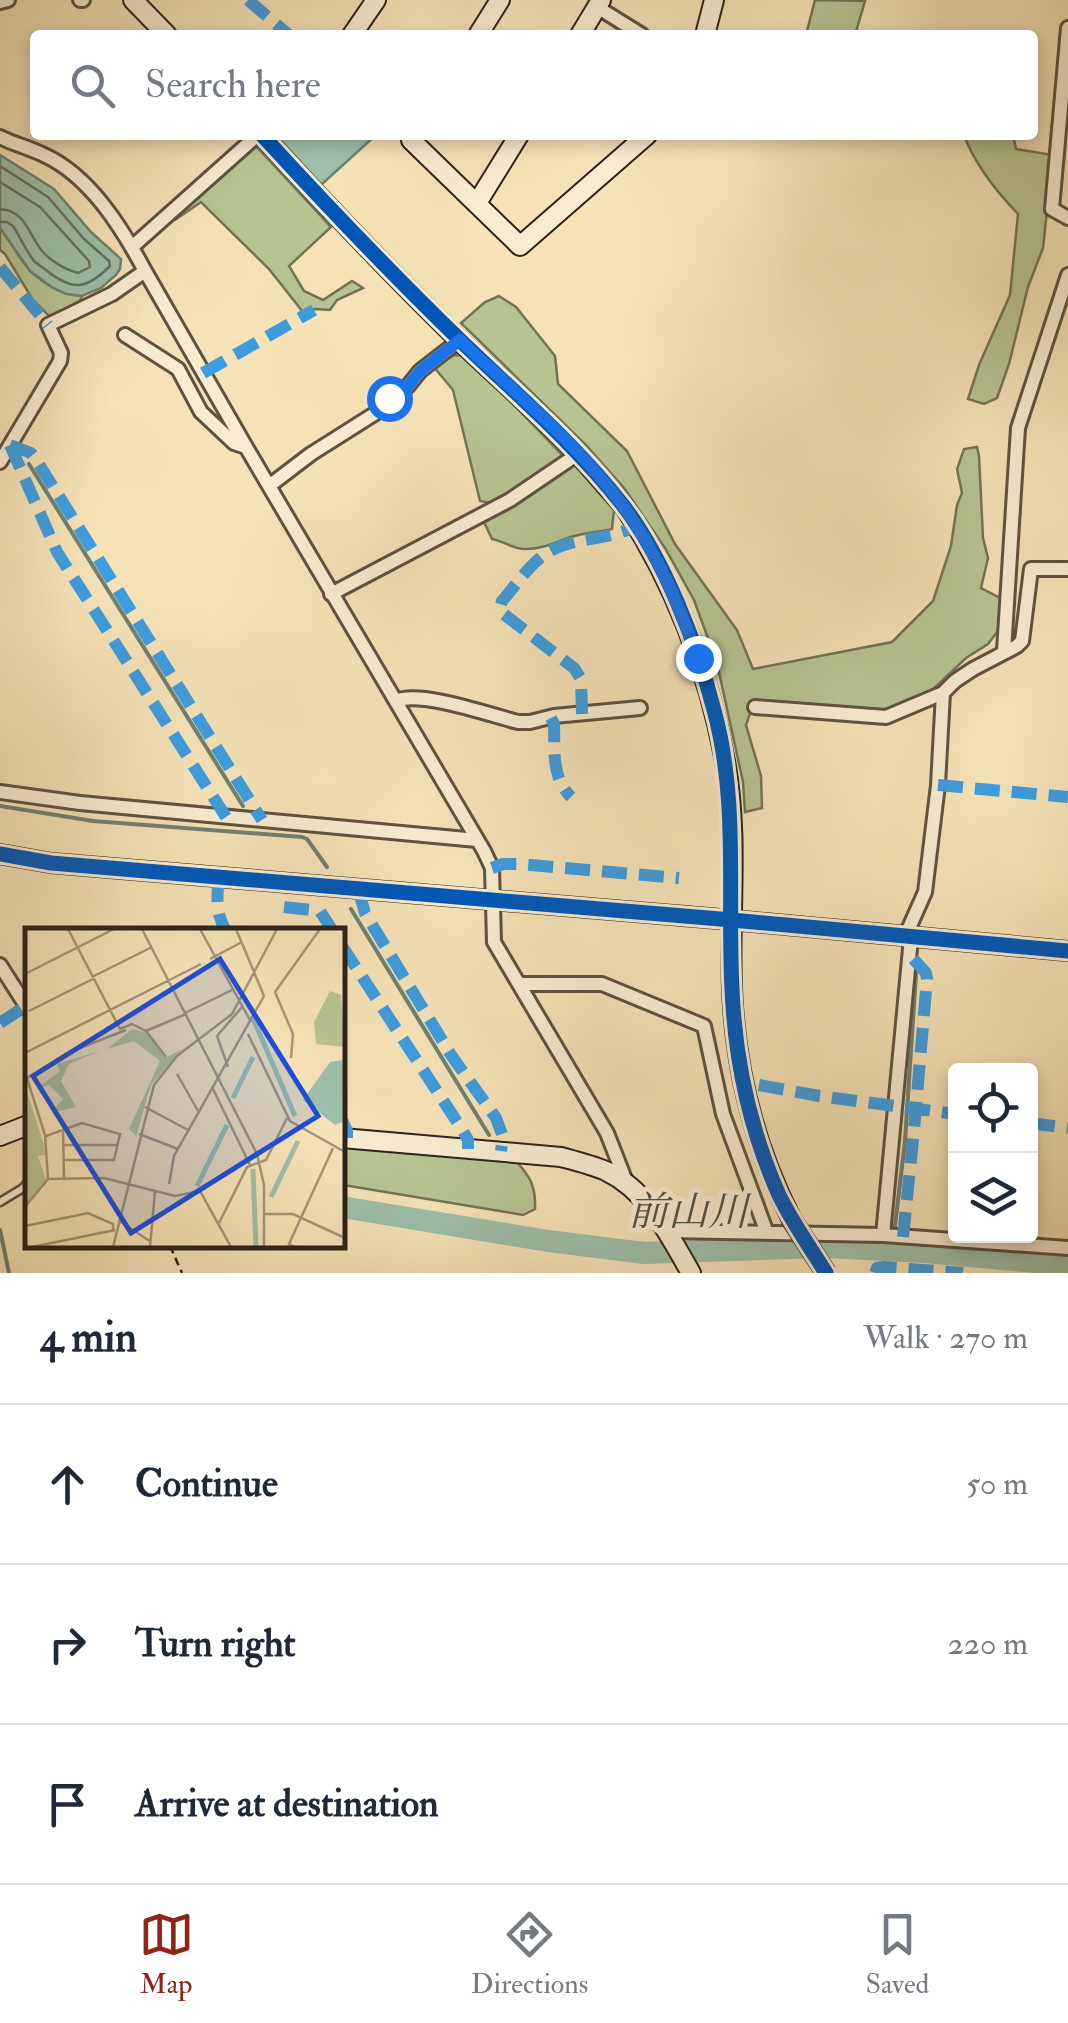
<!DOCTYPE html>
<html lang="en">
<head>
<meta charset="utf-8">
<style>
  body { margin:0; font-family:"IM FELL Double Pica","Noto Serif JP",serif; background:#f6f6f7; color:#1f2937 }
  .controls { position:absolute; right:30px; bottom:30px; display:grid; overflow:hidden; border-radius:10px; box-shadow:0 5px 15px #0003 }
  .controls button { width:90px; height:90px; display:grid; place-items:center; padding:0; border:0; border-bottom:2px solid #e0e1e3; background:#fff; color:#1f2937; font:50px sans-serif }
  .stop { position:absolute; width:30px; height:30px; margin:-22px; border:8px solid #1a73e8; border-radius:50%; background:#fff }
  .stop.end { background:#1a73e8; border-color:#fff; box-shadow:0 2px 10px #0008 }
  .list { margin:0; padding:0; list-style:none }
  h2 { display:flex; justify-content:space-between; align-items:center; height:130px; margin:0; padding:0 40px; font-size:42px }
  h2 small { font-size:32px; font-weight:400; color:#747a83 }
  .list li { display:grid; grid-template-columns:65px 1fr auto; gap:30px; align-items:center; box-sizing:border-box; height:160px; padding:0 40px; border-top:2px solid #e0e1e3 }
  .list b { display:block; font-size:38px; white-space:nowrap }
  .list em { font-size:32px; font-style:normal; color:#747a83 }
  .icon { flex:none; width:55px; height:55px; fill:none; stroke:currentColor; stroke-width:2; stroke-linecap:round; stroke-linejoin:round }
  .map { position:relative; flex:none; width:1068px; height:1273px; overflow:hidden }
  .search { position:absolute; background:#fff; box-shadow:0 5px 15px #0003; left:30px; right:30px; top:30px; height:110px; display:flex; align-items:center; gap:25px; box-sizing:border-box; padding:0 35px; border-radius:10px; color:#747a83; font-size:38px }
  .sheet { height:610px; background:#fff }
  nav { display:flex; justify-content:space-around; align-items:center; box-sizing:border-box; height:140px; border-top:2px solid #e0e1e3; background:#fff; font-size:28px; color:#747a83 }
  nav a { display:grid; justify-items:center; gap:5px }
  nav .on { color:#8f2418 }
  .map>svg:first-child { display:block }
  .green { fill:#b7c492; stroke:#727356; stroke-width:2.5 }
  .water { fill:#9dbfa9; stroke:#70806f; stroke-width:2.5 }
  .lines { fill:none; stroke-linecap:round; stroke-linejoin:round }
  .shore { stroke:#647061; stroke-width:2.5 }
  .stream { stroke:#70806f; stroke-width:4 }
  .river { stroke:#9dbfa9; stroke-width:22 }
  .lane-casing { stroke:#5e5240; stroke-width:11 }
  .street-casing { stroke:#5e5240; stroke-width:18 }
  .secondary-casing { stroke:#2c2219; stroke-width:22 }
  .path { stroke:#2c2219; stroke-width:2.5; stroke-dasharray:8 5; stroke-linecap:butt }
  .lane { stroke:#f8ecd0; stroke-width:6 }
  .street { stroke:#f8ecd0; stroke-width:12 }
  .secondary { stroke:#f8ecd0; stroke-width:18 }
  .secondary-bridge-casing { stroke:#2c2219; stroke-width:22; stroke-linecap:butt }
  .secondary-bridge { stroke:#f8ecd0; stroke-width:18 }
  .quiet { stroke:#3d9cdf; stroke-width:12; stroke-dasharray:25 12; stroke-linecap:butt }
  .cycleway-casing { stroke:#f8ecd0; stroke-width:21 }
  .cycleway { stroke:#0057b8; stroke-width:15 }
  .route { stroke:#1a73e8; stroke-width:12 }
  .labels { text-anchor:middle; stroke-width:10; stroke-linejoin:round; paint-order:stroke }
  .water-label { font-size:40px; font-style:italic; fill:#4e5144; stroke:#f8ecd0 }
  .inset-river { fill:none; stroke:#9dbfa9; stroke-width:5 }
  .inset-road { fill:none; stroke:#a59578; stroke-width:2.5 }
  .view { fill:#1d4ed8; fill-opacity:0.15; stroke:#1d4ed8; stroke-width:5 }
  .inset-edge { fill:none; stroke:#2c2219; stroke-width:5 }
</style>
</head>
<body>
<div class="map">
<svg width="1068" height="1273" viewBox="0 0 1068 1273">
  <rect width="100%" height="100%" fill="#f5e2b7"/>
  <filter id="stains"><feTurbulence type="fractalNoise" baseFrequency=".002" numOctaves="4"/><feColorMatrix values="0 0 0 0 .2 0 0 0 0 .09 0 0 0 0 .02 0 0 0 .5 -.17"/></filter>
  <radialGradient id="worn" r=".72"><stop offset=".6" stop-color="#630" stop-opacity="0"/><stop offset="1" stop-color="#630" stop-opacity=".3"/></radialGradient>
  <path class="green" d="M815,0L865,1L855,35H806Z
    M964,135H1013L1016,149L1053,155L1043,248L1028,287L1009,364L997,398L984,404L968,399L979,365L1010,295L1018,214C996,191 975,165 964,135Z
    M255,145L331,227L289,266L304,291L323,300L352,281L363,288L337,300L330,310L315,309L303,312L269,269L201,202L175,220L170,219Z
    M0,228C10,239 15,252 24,263C37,281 61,295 82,296L77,310L49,316L33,300L5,254L0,250Z
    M499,296L516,307L555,356L558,384L627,451L675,544L737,630L753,669L892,642L933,601L951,546L957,505L962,493L957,469L964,449L977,447L979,456L983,538L988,558L981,588L1002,599L1000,628L988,644L966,658L927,695L889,714L754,702L746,725L761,776L762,808L745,812L743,782L717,663L694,600L665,548L624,488L586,445L461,323L485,302Z
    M455,355L467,356L565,458L497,504L480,501L453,390L433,366Z
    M572,462L614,510L612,529C599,532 584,533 571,537C555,542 542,550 523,549C512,548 503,541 492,539L483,520Z
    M342,1146L515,1160C530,1176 536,1186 535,1209L523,1215L343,1185Z"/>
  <path class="water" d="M281,135H376L321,185L280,142Z
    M0,155L54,189L91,232L121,259L120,269L116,275L101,288L82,296L66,294L53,288L30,271L0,228Z"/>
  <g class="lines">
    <path class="shore" d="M0,166L48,197L84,239L109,261L110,266C86,290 73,291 47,271C44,268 37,264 34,261C26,251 20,237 13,226L7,222H0
      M0,182L40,207L89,261L90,267L78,273C66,270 52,262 43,252C28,235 27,211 0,209"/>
    <path class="stream" d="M29,464L243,806
      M0,806L93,821L302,837L307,839L327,867
      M351,909L489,1135
      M0,1230L9,1273
      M543,1233L548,1241
      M892,1251L905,1141L916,974"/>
    <path class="river" d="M342,1207L548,1241L644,1253L826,1247L925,1252L1068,1265"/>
    <defs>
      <path id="lane" d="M0,1202L23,1188L28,1182"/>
      <path id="street" d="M80,0H83
        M0,2L8,0
        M597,7L642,35
        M1068,28L1052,209L1068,218
        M0,137C14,144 30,148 44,155C90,176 122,228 145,271L112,294L48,325L61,353L60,361L0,462
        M132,247L252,140L254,135
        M145,271L246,447
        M125,335L178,369L201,412L234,443L246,447L484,851L492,868L494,942L607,1133L627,1184
        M269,486L311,454L379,411L389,398L408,386L420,371L460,340
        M331,594L510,500L569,460L576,451
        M1004,651L1018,428L1068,275
        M396,701C420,690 490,715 518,722H530L554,716L640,708
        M755,707L886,717L943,693L955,681L973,669L1017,646L1022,641L1031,569H1068
        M0,792L80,803L477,840
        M905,937L925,892L938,785L943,693
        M0,965L28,1009
        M519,984H602L704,1026L723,1114L767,1233
        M666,1231L883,1235L1068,1248
        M883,1235L911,938"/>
      <path id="secondary" d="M133,0L167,35
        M352,35L376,0
        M478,35L500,0
        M580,35L601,0
        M705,35L714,0
        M262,135C327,206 392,275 461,342C507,386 555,427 596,474C606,486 617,497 626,509C676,586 708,671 725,761C739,835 729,913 732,988C735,1068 755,1148 792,1220
        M414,135L411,140L520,246L647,135
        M477,203L519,135
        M0,854L51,863L732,920L1068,951
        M0,1136L28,1125
        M342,1138L561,1157C576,1161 592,1165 606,1171C648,1191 669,1235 691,1273"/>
    </defs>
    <use href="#lane" class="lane-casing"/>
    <use href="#street" class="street-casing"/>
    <use href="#secondary" class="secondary-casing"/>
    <path class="path" d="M170,1246L182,1273"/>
    <use href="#lane" class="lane"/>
    <use href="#street" class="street"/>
    <use href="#secondary" class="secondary"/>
    <defs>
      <path id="secondary-bridge" d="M792,1220L826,1273"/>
    </defs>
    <use href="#secondary-bridge" class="secondary-bridge-casing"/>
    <use href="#secondary-bridge" class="secondary-bridge"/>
    <path class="quiet" d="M248,0L289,35
      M0,267L48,325
      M203,373L314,310
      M10,445L31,453L35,458L262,820
      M10,445L57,552L226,817
      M582,714L581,679L574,668L501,612L500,608L502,601C517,584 531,561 552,550C578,537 610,540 636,526
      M551,718L554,724C555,751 551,777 571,797
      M938,785L1068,797
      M492,868L503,864H519L679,878
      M219,877C217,898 215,912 226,931
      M361,890V899L365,913L451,1055L496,1118L503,1137L501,1151
      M284,907L320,911L333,931
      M342,946L463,1131L468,1140V1149
      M0,1023L26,1006
      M759,1085L819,1096L956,1114
      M342,1120L347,1131V1138
      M1030,1123L1068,1128
      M903,1237L914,1130L927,979L926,973L909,954
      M875,1273L877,1268L884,1267L963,1273"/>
    <defs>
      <path id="cycleway" d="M262,135C327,206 393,275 462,342C516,394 575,444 622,504C664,558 697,644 714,710C739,801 727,896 732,989C735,1060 750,1130 779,1195C792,1222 810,1247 826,1273
        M0,854L51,863L732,920L1068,951"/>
    </defs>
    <use href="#cycleway" class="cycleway-casing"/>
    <use href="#cycleway" class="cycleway"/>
  </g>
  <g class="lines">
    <path class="route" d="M389,398L408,386L420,371L460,340C515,393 578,444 623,506C657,552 679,605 698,658"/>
  </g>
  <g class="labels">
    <g class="water-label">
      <text x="688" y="1225">前山川</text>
    </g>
  </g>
  <g transform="translate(25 928)">
    <rect width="320" height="320" fill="#f5e2b7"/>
    <path d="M305,63L316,67L320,119L291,116L289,94ZM107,101L123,105L140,130L157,121L126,157L111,208L104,201L135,133L109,113L82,121ZM75,123L44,136L36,153L51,179L26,185L38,171L24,157L11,161L35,143L32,136ZM0,157L19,217L20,227L13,228L22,254L0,278Z" fill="#b7c492"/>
    <path d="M320,132V193L310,197L278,172L305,134Z" fill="#9dbfa9"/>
    <path class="inset-river" d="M227,88L270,188M208,170L228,129M228,241L231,319M172,258L202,197M246,269L273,213"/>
    <path class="inset-road" d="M43,1L95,101L107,96L121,103L141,129M117,1L232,226L239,257V319M175,1L226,94M185,31L217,14M0,46L89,1M67,49L127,19M0,62V109M250,64L295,1M250,64L268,106L266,130M4,83L68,51M160,85L207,62M121,103L161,86M223,106L265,193L320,224M0,125L176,36M203,139L192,108L217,79M0,144L20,207L23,251L0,279M152,146L173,183M2,150L42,125L101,102M187,159L225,237M120,179L163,202M38,202L39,250M114,206L153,221M21,208L57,195L95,206L89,232H38M39,217H92M23,251L79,250L150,268L175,263L206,319M144,256L149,228L239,68L211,1M239,286H268L320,310M93,292L126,314M194,295L222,239L241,232L262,190M0,298L63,285L88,296V303M7,319L90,302M88,319L129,157L152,128L207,86L252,1M125,319L130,263M270,319L264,316L308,220"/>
    <path class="view" d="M195,31L293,188L106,305L8,148Z"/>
    <rect width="320" height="320" class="inset-edge"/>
  </g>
  <rect width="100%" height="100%" filter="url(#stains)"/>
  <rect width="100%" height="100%" fill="url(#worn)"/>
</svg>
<div class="controls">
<button><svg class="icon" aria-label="locate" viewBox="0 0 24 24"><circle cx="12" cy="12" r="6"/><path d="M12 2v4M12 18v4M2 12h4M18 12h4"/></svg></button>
<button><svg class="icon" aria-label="layers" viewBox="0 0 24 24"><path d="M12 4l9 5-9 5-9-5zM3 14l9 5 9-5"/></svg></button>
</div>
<div class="stop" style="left:389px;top:398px"></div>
<div class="stop end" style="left:698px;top:658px"></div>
<div class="search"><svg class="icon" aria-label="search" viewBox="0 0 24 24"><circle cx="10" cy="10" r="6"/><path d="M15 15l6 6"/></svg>Search here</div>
</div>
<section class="sheet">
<h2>4 min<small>Walk · 270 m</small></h2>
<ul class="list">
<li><svg class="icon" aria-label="ahead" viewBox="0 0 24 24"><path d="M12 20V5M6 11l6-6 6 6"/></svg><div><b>Continue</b></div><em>50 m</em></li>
<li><svg class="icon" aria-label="right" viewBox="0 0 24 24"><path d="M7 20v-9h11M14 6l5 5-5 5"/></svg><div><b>Turn right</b></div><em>220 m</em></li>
<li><svg class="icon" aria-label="arrive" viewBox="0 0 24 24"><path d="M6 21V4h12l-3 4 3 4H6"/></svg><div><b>Arrive at destination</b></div></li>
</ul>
</section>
<nav>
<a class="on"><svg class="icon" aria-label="map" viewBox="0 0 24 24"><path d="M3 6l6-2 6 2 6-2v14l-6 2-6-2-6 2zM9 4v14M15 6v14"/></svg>Map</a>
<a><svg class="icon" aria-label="directions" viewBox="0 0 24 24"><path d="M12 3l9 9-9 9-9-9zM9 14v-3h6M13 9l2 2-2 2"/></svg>Directions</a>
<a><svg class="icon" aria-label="saved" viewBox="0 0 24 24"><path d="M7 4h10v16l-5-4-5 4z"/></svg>Saved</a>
</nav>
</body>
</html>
